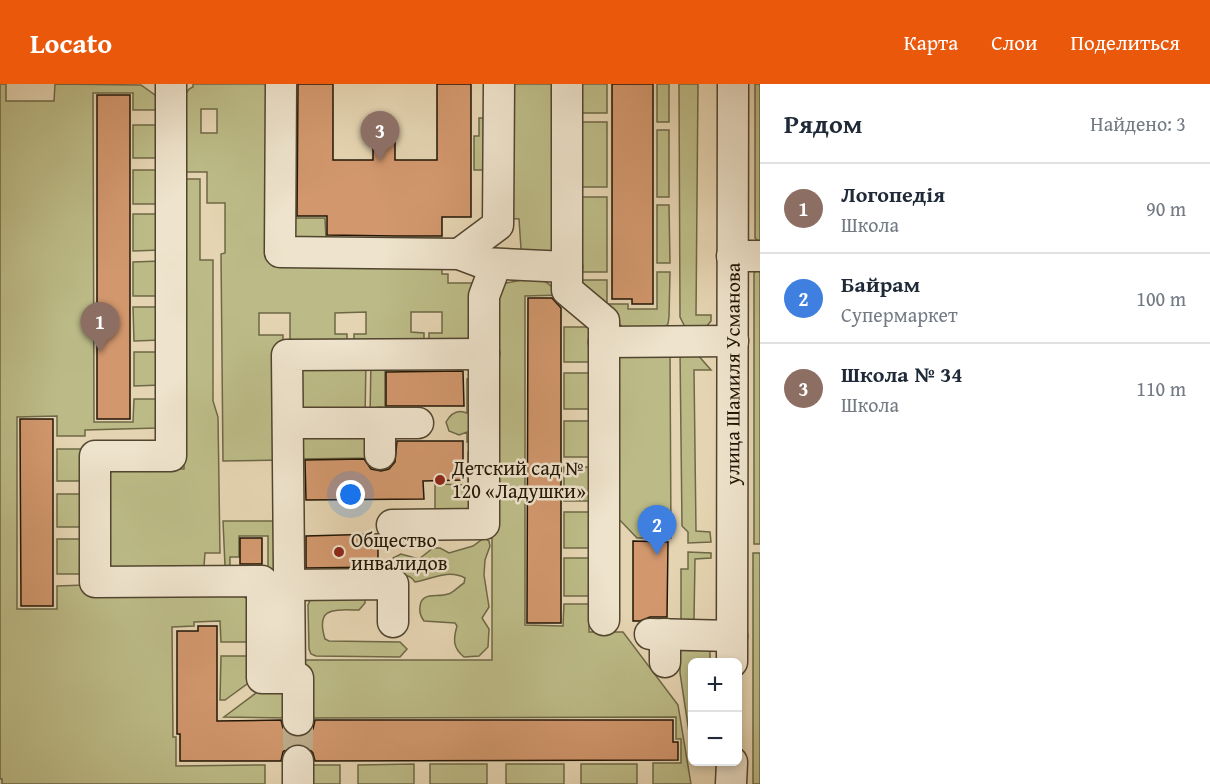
<!DOCTYPE html>
<html lang="ru">
<head>
<meta charset="utf-8">
<style>
  body { margin:0; font-family:"Gentium Book Plus",serif; background:#f6f6f7; color:#1f2937 }
  .controls { position:absolute; right:18px; bottom:18px; display:grid; overflow:hidden; border-radius:9px; box-shadow:0 3px 9px #0003 }
  .controls button { width:54px; height:54px; display:grid; place-items:center; padding:0; border:0; border-bottom:2px solid #e0e1e3; background:#fff; color:#1f2937; font:30px sans-serif }
  .you { position:absolute; left:351px; top:411px; width:21px; height:21px; margin:-15px; border:4px solid #fff; border-radius:50%; background:#1a73e8; box-shadow:0 0 0 9px #1a73e833 }
  .badge { display:grid; place-items:center; width:39px; height:39px; border-radius:50%; background:#ea580c; color:#fff; font-size:20px; font-weight:700 }
  .pin { position:absolute; translate:-50% -50px; filter:drop-shadow(0 2px 3px #0008) }
  .pin::after { content:''; position:absolute; top:32px; width:21px; height:18px; background:inherit; clip-path:polygon(0 0,100% 0,50% 100%) }
  .list { margin:0; padding:0; list-style:none }
  h2 { display:flex; justify-content:space-between; align-items:center; height:78px; margin:0; padding:0 24px; font-size:26px }
  h2 small { font-size:20px; font-weight:400; color:#747a83 }
  .list li { display:grid; grid-template-columns:39px 1fr auto; gap:18px; align-items:center; box-sizing:border-box; height:90px; padding:0 24px; border-top:2px solid #e0e1e3 }
  .list b { display:block; font-size:22px; white-space:nowrap }
  .list p { margin:0; font-size:20px; white-space:nowrap; color:#747a83 }
  .list em { font-size:20px; font-style:normal; color:#747a83 }
  .map { position:relative; flex:none; width:760px; height:700px; overflow:hidden }
  header { display:flex; align-items:center; gap:36px; box-sizing:border-box; height:84px; padding:0 30px; background:#ea580c; color:#fff }
  header strong { font-size:28px }
  nav { display:flex; gap:33px; margin-inline-start:auto; font-size:21px }
  main { display:flex }
  aside { flex:1; background:#fff }
  .map>svg:first-child { display:block }
  .green { fill:#bcbb87; stroke:#6e6846; stroke-width:1.5; fill-rule:evenodd }
  .building { fill:#d2976d; stroke:#211504; stroke-width:1.5 }
  .lines { fill:none; stroke-linecap:round; stroke-linejoin:round }
  .minor-tunnel { stroke:#beae8e; stroke-width:30; stroke-dasharray:30 15; stroke-linecap:butt }
  .minor-casing { stroke:#52452f; stroke-width:33 }
  .minor { stroke:#eee3cc; stroke-width:30 }
  .poi-dot { fill:#8f2418; stroke:#eee3cc; stroke-width:2 }
  .labels { text-anchor:middle; stroke-width:5; stroke-linejoin:round; paint-order:stroke }
  .street-label { font-size:20px; fill:#211504; stroke:#eee3cc }
  .poi-label { font-size:20px; fill:#211504; stroke:#eee3cc; text-anchor:start }
</style>
</head>
<body>
<header>
<strong>Locato</strong>
<nav><a>Карта</a><a>Слои</a><a>Поделиться</a></nav>
</header>
<main>
<div class="map">
<svg width="760" height="700" viewBox="0 0 760 700">
  <rect width="100%" height="100%" fill="#e5d4b1"/>
  <filter id="stains"><feTurbulence type="fractalNoise" baseFrequency=".00333" numOctaves="4"/><feColorMatrix values="0 0 0 0 .2 0 0 0 0 .09 0 0 0 0 .02 0 0 0 .5 -.17"/></filter>
  <radialGradient id="worn" r=".72"><stop offset=".6" stop-color="#630" stop-opacity="0"/><stop offset="1" stop-color="#630" stop-opacity=".3"/></radialGradient>
  <path class="green" d="M0,0H6V17H54L55,0L141,1L155,11L161,26H133V9H93L94,338H133L134,315H161L158,344L85,346V352H57V332L17,333V525H57V502L85,501L86,510H240L250,517L251,558H221L220,537L194,538V542L172,543L173,653H176V682L265,681V700H2V695H0Z
    M193,0H276L274,174L442,175V190H448V199H478L477,258L429,265V249H442V228H411V248L424,249V265L354,264V250H366V228L335,229V250H347V264H290V229H259V251H283V376L223,377L221,170L225,169V119H207V88H185V11L189,5L193,3ZM201,25H217V49H201Z
    M506,0H557L554,168L524,169L521,165L519,135L504,134Z
    M578,0H607V29H578Z
    M657,0H669V38H657Z
    M679,0H698L696,231H711V237L706,243H685L680,233Z
    M755,0H760V159L755,154Z
    M479,34H493V86H474V52H479Z
    M578,38H607V103H578Z
    M133,41H161L160,74H133Z
    M657,46H669V113H657Z
    M133,86H160L161,120H133Z
    M185,95H200V176H213V317L218,333L220,469H205L204,482L112,485L108,481V390L116,385H184Z
    M286,104H296V134H325L326,154H442L443,164H295Z
    M578,113H607V188H578Z
    M657,121H669L670,179H657Z
    M133,130H161V166L133,167Z
    M161,177V212H133V178Z
    M760,183V460H754V189Z
    M657,188H670L669,233L668,240L664,244H624L578,205V196H607V220H628V225H657Z
    M532,194L546,198L562,211L525,212V541L563,542L564,520H592L589,530V548H623L678,621L691,700H653V679H681V655H676V633L305,634V576H492V212L501,200Z
    M133,223H161V256L134,257Z
    M564,243H589L592,278H564Z
    M670,266L671,454H637L615,431V272Z
    M680,267L697,270L711,286H694L696,447L710,448L711,458L688,459V448L682,442Z
    M134,268H161V301L134,302Z
    M303,273L366,275L365,335L294,330Z
    M371,275L385,281V324H417V331L370,334Z
    M564,289H592V325H564Z
    M467,295H479V358H467V348L459,351L449,347L446,338C451,329 458,325 467,329Z
    M564,337H592V373H564Z
    M300,343L375,344V374L294,375Z
    M57,365H85V397H57Z
    M468,368H479L480,426L435,435V400L468,401Z
    M564,383H592V417H564Z
    M57,410H85V443H57Z
    M564,428H592V464H564Z
    M223,437H280L274,486H268V452H239V473H230V485L225,482Z
    M484,454L489,457L490,462L485,476L484,491L489,523L482,534L489,545L488,563L479,572L464,573C453,564 453,556 457,542L455,539L424,537C421,533 419,529 420,523C421,507 437,514 448,510C453,509 459,502 464,499L465,494C448,485 432,495 415,498C410,490 404,491 395,492L391,485L393,474L401,470L419,475L433,464H440L449,469L473,462Z
    M57,455H85V490H57Z
    M688,468L711,469V474L695,475L694,536H710L708,540L681,544V485H688Z
    M753,469H760V700H753Z
    M564,474H592V512H564Z
    M311,514H365V519L359,526C335,526 315,522 325,555L329,557L400,558L407,565L400,573L316,572L311,570L309,565L308,521Z
    M680,558L710,566V578H692V668L680,589Z
    M221,572H251V597L225,616H220Z
    M260,606L282,609L287,613L290,634L224,633Z
    M414,680V700H358V681Z
    M430,680H487V700H430Z
    M506,680H564V700H506Z
    M581,680H637V700H581Z
    M307,681H340V700H309Z"/>
  <path class="building" d="M298,0H333V76H373V56L395,57V76H437V0H471V133H442V152H395L327,151V132H297Z
    M612,0H653V220H632V215H612Z
    M97,11H130V335H97Z
    M528,214H552L561,224V539H527Z
    M463,287L464,322H386V288Z
    M20,335H53V522H21Z
    M397,357H463V396L423,397L424,415L306,416L305,376L364,375L371,385L381,387L389,385L395,378Z
    M378,450V483L306,484V452Z
    M240,454H262V480H240Z
    M633,457L668,458L667,533H650L640,537H633Z
    M198,542H217V637L281,636L283,644L289,651L299,653L307,651L313,645L315,636H673V658H678V676L315,677L313,669L307,662L297,660L290,662L283,668L281,677H180V650H177V547H198Z"/>
  <g class="lines">
    <path class="minor-tunnel" d="M298,636V677"/>
    <defs>
      <g id="minor">
        <path d="M171,0V372H95V498L262,497V594H298V636"/>
        <path d="M281,0L280,168L459,170L483,179L567,183"/>
        <path d="M567,0V206L604,237V536"/>
        <path d="M459,170L498,141L499,0"/>
        <path d="M732,172H760"/>
        <path d="M604,258L733,257"/>
        <path d="M288,339H418"/>
        <path d="M380,339V370"/>
        <path d="M392,441L484,440V212L496,180"/>
        <path d="M290,501L393,500V538"/>
        <path d="M650,550L732,552"/>
        <path d="M665,578V550"/>
        <path id="s1" d="M732,578L733,0"/>
        <path d="M290,594L287,271L484,270"/>
        <path d="M298,677V700"/>
        <path d="M731,700L732,678"/>
      </g>
    </defs>
    <use href="#minor" class="minor-casing"/>
    <use href="#minor" class="minor"/>
  </g>
  <g class="poi-dot">
    <circle cx="440" cy="396" r="6"/>
    <circle cx="339" cy="468" r="6"/>
  </g>
  <g class="labels">
    <g class="street-label">
      <text dy="7" stroke="none"><textPath href="#s1" startOffset="288">улица Шамиля Усманова</textPath></text>
    </g>
    <g class="poi-label">
      <text x="452" y="391">Детский сад №<tspan x="452" dy="23">120 «Ладушки»</tspan></text>
      <text x="351" y="463">Общество<tspan x="351" dy="23">инвалидов</tspan></text>
    </g>
  </g>
  <rect width="100%" height="100%" filter="url(#stains)"/>
  <rect width="100%" height="100%" fill="url(#worn)"/>
</svg>
<div class="controls">
<button>+</button>
<button>−</button>
</div>
<div class="you"></div>
<div class="pin badge" style="left:100px;top:268px;background:#8d6e63">1</div>
<div class="pin badge" style="left:657px;top:471px;background:#3f7fe0">2</div>
<div class="pin badge" style="left:380px;top:77px;background:#8d6e63">3</div>
</div>
<aside>
<h2>Рядом<small>Найдено: 3</small></h2>
<ul class="list">
<li><span class="badge" style="background:#8d6e63">1</span><div><b>Логопедiя</b><p>Школа</p></div><em>90 m</em></li>
<li><span class="badge" style="background:#3f7fe0">2</span><div><b>Байрам</b><p>Супермаркет</p></div><em>100 m</em></li>
<li><span class="badge" style="background:#8d6e63">3</span><div><b>Школа № 34</b><p>Школа</p></div><em>110 m</em></li>
</ul>
</aside>
</main>
</body>
</html>
